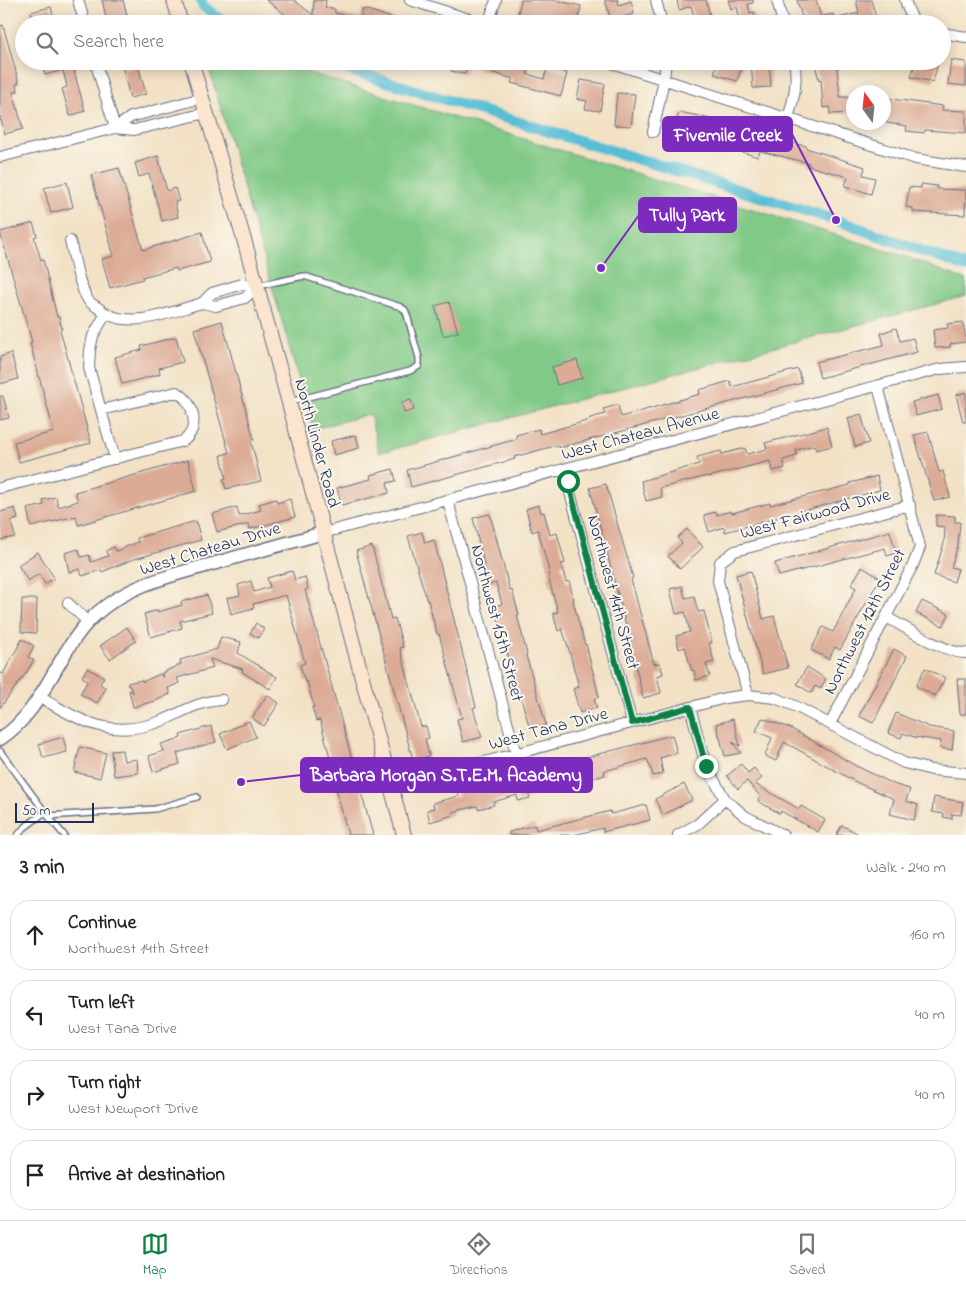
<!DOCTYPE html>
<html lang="en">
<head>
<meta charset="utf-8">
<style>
  body { margin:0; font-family:"Indie Flower",sans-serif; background:#f2f2f2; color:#222 }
  .compass { position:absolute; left:846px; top:85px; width:45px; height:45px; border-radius:50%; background:#fff; box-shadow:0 2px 12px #0003; rotate:345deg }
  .scale { position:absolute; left:15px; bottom:12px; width:79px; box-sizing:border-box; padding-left:5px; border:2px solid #1b2f5e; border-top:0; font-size:14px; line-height:18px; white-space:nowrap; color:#1b2f5e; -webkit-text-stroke:4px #fbf7ec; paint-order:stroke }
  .stop { position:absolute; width:15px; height:15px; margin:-11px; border:4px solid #0b8043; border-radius:50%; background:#fff }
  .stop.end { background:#0b8043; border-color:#fff; box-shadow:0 1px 5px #0008 }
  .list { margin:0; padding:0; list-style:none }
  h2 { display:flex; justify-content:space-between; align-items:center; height:65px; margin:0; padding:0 20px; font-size:21px }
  h2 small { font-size:16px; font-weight:400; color:#767676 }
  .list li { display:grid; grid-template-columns:32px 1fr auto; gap:15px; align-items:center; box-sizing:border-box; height:70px; margin:0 10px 10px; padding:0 10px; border:1px solid #e0e0e0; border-radius:20px }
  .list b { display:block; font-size:19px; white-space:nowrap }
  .list p { margin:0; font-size:16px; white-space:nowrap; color:#767676 }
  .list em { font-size:16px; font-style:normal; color:#767676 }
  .icon { flex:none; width:28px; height:28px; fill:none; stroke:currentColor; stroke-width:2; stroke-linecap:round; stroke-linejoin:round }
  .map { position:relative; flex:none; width:966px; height:835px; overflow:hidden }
  .search { position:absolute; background:#fff; box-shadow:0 2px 12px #0003; left:15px; right:15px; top:15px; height:55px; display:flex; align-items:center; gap:12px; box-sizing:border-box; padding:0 18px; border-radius:28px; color:#767676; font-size:19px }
  .sheet { height:385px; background:#fff }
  nav { display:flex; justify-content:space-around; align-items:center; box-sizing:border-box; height:70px; border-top:1px solid #e0e0e0; background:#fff; font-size:14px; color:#767676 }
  nav a { display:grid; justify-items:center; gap:2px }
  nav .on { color:#0b8043 }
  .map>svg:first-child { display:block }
  .green { fill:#80c986; stroke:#4e7c72 }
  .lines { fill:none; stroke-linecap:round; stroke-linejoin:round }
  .canal { stroke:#57bed5; stroke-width:11 }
  .building { fill:#dcab95 }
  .service-casing { stroke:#666d82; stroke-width:8 }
  .minor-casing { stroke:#666d82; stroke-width:12 }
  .tertiary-casing { stroke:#666d82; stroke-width:15 }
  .secondary-casing { stroke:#666d82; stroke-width:16 }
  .service { stroke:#fff; stroke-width:5 }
  .minor { stroke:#fff; stroke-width:10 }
  .tertiary { stroke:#fff; stroke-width:12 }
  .secondary { stroke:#fbe5cf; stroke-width:14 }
  .route { stroke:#0b8043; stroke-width:6 }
  .labels { text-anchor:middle; stroke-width:4; stroke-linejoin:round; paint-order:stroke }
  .street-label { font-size:18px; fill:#1b2f5e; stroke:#fbf7ec }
  .leader { fill:none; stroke:#7b2cbf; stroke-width:2 }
  .callout-dot { fill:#7b2cbf; stroke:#fbf7ec; stroke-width:2 }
  .callout { fill:#7b2cbf; stroke:#7b2cbf; stroke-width:2 }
  .callout-label { font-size:19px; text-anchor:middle; font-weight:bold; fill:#fff }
</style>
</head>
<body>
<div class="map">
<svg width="966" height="835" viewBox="0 0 966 835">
  <rect width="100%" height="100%" fill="#fbf7ec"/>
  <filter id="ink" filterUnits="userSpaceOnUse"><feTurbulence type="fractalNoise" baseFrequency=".02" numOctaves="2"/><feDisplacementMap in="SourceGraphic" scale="10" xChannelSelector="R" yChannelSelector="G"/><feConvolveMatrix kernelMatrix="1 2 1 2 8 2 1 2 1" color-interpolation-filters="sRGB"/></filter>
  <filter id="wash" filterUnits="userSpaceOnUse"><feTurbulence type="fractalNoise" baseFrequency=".0096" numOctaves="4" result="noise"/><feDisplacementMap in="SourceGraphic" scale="20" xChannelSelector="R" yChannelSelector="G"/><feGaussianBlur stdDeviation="1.12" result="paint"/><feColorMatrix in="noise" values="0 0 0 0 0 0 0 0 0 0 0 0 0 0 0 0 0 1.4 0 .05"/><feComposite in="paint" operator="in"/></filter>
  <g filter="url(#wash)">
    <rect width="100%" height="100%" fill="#f2e1c5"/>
    <path class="green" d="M207,61H271L904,256L966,280V296L379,453L370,414L313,429Z"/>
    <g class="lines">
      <path class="canal" d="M201,0L203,6L226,24
        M320,61L836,220L966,267"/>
    </g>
    <g id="blocks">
      <path class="building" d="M102,0H123L127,15L107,21Z
        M266,0H294L313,15L314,0H326L325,8L335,9V13L360,19L363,9L374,12L403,22V24H335L301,21L299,24H286L282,20L286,15Z
        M521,0H554L581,6L577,24H559L518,13Z
        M605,0H618L619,5L631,1L634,14L611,20Z
        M677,0H706L710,15L695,19L691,6L679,10Z
        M728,0H753V3L748,4L750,13L754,12L757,24H741L737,7L731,9Z
        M797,0H816L821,17L833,14L834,19L859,13L856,0H871L878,24H806L804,16L802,17Z
        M51,7L55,24H35L31,12Z
        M3,25L19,83L16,84L18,91L13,92L23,129L5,134L1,120L0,121V26Z
        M951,60L966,62V86L948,84Z
        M41,61H73L76,71H74L85,111L70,116L62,89L67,87L63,70L45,75Z
        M454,61H531L527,74L544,79L547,68L567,73L561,96L511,83L513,79L468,65L465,74L451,71Z
        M718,61H744L737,81L714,74Z
        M751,61H769L771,87L753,88Z
        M814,61H852V64L837,68L840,97H849L850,113L830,114V107L823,108L821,79L819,80Z
        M916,61H931L938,63L933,82L911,77Z
        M138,65L146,94L130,98L123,69Z
        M581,80L605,84L600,111L585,109L587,101L577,99Z
        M617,93L635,94L631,126L614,125Z
        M884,98L943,106L942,110L966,111V133L925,130L924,133L906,131L907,126L886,123L887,119L884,118Z
        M679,112L699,116L776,139L806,146V148L865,167L863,175L875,178L871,194L845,186L848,177L809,166V163L760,151L758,157L736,150L738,143L696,132V133L675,129Z
        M158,156L167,191L175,188L179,201L175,202L178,217L162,221L149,174L139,177L135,163Z
        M119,168L143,250L202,232L210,262L177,271L176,268L142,277L143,279L110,288L102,259L114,256L91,175Z
        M67,182L73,207L51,213L44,188Z
        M921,184L937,186V189L966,190L965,215L913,212V208L906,207L909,187L921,188Z
        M33,223L37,236L34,237L41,260L43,259L57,317H59L62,329L60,330L91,443L19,462L14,442L54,432L30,343L32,342L0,232Z
        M449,302L458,332L443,336L435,306Z
        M222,321L254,440L251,441L261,481L226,489L223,479L226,478L221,455L229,453L194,329Z
        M963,322L966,342L950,344V347L935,348L933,330L948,328L947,324Z
        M896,328L900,341L913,338L917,352L820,378L816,362L884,345L881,333Z
        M176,337L183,362L159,368L160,374L122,384L115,357L142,350L141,346Z
        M11,353L18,379L0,384V357Z
        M577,360L582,378L557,385L552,367Z
        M798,369L802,383L559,448L558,445L514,457L515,459L411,487L407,470L517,439L516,435L539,429L540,434L590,420V418L605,414L603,409L618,405L621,417L700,394L699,390L730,381L732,387Z
        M966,392V422H963L956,395Z
        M938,395L942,409L916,416L912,402Z
        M0,396H3L9,418L0,420Z
        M411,400L414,410L404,413L402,403Z
        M861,414L869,443L855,447L848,418Z
        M827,427L832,446L816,450L815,445L796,450L797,456L783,460L785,468L772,471L770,461L708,477L707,476L660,488L662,497L646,501L641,481L699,464L697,457L721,451L722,454L745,448L747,454L767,449L765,443Z
        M928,432L939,472L943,471L950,497L934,501L914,435Z
        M356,435L359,448L334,455L331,441Z
        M188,460L196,491L78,525L76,516L31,527L27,509L44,505L43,500L56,497L58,507L78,501L75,492Z
        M393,469L396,481L387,483L389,493L342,505L337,488L371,479L370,475Z
        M877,476L880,490L725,532L724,527L709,532L704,515L716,512L717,515L731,511L732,513L770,503V505L850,485V483Z
        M606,484L633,578L631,579L654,664L660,663L663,674L657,676L661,693L643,698L628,633L590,488Z
        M276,499L277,503L290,499L295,517L250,529L249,524L217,532L212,514L237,507L239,516L261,510L259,504Z
        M539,505L541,513L544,512L550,535L557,533L565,563L561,564L566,582L569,581L574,601H573L585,645L586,644L599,697L594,699L597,708L580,713L573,689L579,687L567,643L562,629L558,631L553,613L558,612L548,576L550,575L538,530L532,532L526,509Z
        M15,508L18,519L11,521L15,537L0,540V512Z
        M490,514L510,591L512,590L519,615H517L527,654L526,655L546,725L530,729L520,694H518L495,606L502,604L496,583L489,585L473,518Z
        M936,515L955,516V522H960L958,545L951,567L958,569L954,582L934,575L944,543L945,527L936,526Z
        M196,521L201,540L131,560L102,572L101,570L82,576L80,569L69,572L65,553L78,549L81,557L89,555L91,562L108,556L106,551L114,547L116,551L138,542L137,538Z
        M687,529L703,547L680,569L668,556L682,543L677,538Z
        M890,531L896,553L887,556L885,548L779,576L775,563Z
        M422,532L425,543L434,540L476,707L473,708L482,737L463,742L457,719L462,718L439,634H437L428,600L427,601L408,536Z
        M372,546L391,619L395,618L403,647L400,648L421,727L426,726L429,738L425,739L429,756L413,760L356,551Z
        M38,552L54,578L45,584L39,574L28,581L18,565Z
        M862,567L880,578L840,650L835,647L829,659L811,650L823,627L833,632L856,588L851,585Z
        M292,571L295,580L305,577L308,589L305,590L373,835H348L334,781L336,780L327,746L320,720L316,721L312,707H314L307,681L305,682L300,665L305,663L286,595L253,604L254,608L231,614L227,598L240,595L238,585L251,581L254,592L270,587L267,578Z
        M751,571L763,619L774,616L788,668L763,674L736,575Z
        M682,586L685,598L694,596L698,612L704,611L712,643H709L714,662L706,664L710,676L696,680L694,670L692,671L685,647L679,649L676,636L690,632L685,612L676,614L670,589Z
        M207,595L212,613L180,621L182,628L151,637L144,614L158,610V612L182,605L181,602Z
        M22,599H37L36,633L21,632Z
        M922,601L949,614L943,626L916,613Z
        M256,623L264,629L258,638L250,633Z
        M127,627L136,641L110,659L100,646Z
        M221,637L241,642L238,653L277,677L270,689L242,672L243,669L210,659L213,668L177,678L179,683L168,688L170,694L155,701L133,707L129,690L134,693L127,683L142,680V682L160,674L163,678L162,673L181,664L180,660L217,649Z
        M22,639L34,646L28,657L34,660L26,673L0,708V672L3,674Z
        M894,649L907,656L873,723L859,716Z
        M807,667L826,679L820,689L815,686L811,693L797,684Z
        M87,668L104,677L100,684L106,688L97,703L80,694L88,680L82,677Z
        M925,668L945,678L935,696L916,686Z
        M957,679H966V714H960Z
        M267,695L279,703L264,726L252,718Z
        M896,713L929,727L954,731L952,750L940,748L941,741L914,737L903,733L901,738L888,733Z
        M762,718L790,728L856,766L896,785L910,789L906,801L918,805L914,820L890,814L894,799L856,782L784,742L776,761L765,756L772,738L756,731Z
        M733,719L740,746L732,742L741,753L725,756L716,724Z
        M249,721L256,737L227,749L220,734Z
        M211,726L216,742L177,753L180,764L153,772L149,756L164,751L161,744L181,738L180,735Z
        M672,735L677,753L660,758L663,774L653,776L650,765H649L647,759L604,771L605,775L574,783L573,781L528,793L530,798L518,801L517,795L493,802L494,805L478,809L477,806L452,812L453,815L430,822L427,810L434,808L433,803L459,796L457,791L548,768L549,770L569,765L568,762Z
        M63,737L67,752L43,758L39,744Z
        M80,747L106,753L100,778L74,772Z
        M122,750L124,761L137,759L138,773L114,776L111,751Z
        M741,764L748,773L754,768L762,778L755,784L799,809L801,806L825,820L818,832L781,811L780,814L758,801L760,796L747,781L738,789L727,776Z
        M684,784L692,800L663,815L655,799Z
        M934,797L963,802L961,815L952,814V819L943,817L944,814L932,812Z
        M646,805L650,820L603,832V828L573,835H509V832L535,825L536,830L610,811L611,814Z
        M842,825L860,835H836Z"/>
    </g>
  </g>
  <g filter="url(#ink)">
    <use href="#blocks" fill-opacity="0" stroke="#666d82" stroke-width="1"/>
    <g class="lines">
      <defs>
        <path id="service" d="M257,286L304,276L401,307L405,310L407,315L419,358V366L410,371L289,402
          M0,751L45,812L24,828L18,835
          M47,815L64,835
          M48,816L155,809L197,797"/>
        <path id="minor" d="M78,0L85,24
          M410,0L484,24
          M656,0L662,24
          M777,0L783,24
          M905,0L908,9L915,24
          M488,24L496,0
          M942,33L966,37
          M605,61L916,159L966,167
          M202,98L131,117L115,128L134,130L206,113
          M788,118C794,99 798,81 794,61
          M653,132L664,79L666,61
          M0,157L115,128L95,61
          M70,241C75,260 78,283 88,300C90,303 94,305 97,307C126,333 169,312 202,303
          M242,284L257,286L245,298L216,306L202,303L212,293Z
          M105,315L93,336L90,350L89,368L115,459
          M564,470L632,723
          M0,488L183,441C201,429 194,400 176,392L101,410
          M448,501L516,754
          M323,533L940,369L966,367
          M68,603L88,622
          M886,617C905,627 946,654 966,653
          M748,695L718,581L720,562L735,551L910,505
          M40,697C83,723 114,740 164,720C184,711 200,701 222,700
          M690,707L706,766L725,799L745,816L783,835
          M830,724L913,565L920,547L878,386
          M391,787L725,698L748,695L775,698L795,706L904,763L932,770L966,773
          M678,835L698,824L725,799"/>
        <path id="tertiary" d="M0,739C43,711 54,659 88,622C122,585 173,575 220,562C254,552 288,543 323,533"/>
        <path id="secondary" d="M174,0L181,24
          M191,61L245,243L289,403L404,835"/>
      </defs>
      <use href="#service" class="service-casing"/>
      <use href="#minor" class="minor-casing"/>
      <use href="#tertiary" class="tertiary-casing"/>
      <use href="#secondary" class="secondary-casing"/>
      <use href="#service" class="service"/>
      <use href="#minor" class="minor"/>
      <use href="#tertiary" class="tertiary"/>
      <use href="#secondary" class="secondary"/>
    </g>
  </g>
  <g class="lines" filter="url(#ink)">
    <path class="route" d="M568,481L632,723L690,707L706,766"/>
  </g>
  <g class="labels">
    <g class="street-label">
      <text transform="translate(640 433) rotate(-15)" y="6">West Chateau Avenue</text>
      <text transform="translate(318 443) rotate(75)" y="6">North Linder Road</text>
      <text transform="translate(815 513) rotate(-15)" y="6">West Fairwood Drive</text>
      <text transform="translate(210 548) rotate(-17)" y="6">West Chateau Drive</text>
      <text transform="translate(614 592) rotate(75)" y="6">Northwest 14th Street</text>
      <text transform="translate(864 621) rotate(-63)" y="6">Northwest 12th Street</text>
      <text transform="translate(498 623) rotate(75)" y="6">Northwest 15th Street</text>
      <text transform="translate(548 728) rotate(-15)" y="6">West Tana Drive</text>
    </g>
  </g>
  <path class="leader" d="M836 220L792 134M601 268L639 215M241 782L301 775"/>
  <g class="callout-dot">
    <circle cx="836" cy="220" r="5"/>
    <circle cx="601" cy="268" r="5"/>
    <circle cx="241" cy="782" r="5"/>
  </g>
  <g class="callout">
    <rect x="663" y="117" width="129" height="34" rx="5"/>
    <rect x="639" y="198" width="97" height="34" rx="5"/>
    <rect x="301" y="758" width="291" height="34" rx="5"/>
  </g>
  <g class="callout-label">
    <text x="728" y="141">Fivemile Creek</text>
    <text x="687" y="221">Tully Park</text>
    <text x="446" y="781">Barbara Morgan S.T.E.M. Academy</text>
  </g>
</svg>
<svg class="compass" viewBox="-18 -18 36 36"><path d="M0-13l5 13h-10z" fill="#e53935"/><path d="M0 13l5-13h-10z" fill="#767676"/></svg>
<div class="scale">50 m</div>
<div class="stop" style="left:568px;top:481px"></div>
<div class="stop end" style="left:706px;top:766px"></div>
<div class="search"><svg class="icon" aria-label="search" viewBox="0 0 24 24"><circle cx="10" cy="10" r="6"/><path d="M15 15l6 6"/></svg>Search here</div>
</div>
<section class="sheet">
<h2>3 min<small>Walk · 240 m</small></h2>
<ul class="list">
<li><svg class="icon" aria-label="ahead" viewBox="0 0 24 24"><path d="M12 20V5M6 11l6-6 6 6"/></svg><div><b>Continue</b><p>Northwest 14th Street</p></div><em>160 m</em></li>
<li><svg class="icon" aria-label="left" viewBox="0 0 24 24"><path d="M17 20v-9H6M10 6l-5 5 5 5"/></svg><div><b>Turn left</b><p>West Tana Drive</p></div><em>40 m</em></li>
<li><svg class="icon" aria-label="right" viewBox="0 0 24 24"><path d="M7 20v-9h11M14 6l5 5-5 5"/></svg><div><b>Turn right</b><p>West Newport Drive</p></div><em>40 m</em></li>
<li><svg class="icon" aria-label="arrive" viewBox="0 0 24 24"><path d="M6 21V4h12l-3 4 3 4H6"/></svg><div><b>Arrive at destination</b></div></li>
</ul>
</section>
<nav>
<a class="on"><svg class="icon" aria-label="map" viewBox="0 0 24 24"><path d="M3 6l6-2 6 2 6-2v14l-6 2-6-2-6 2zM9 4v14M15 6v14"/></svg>Map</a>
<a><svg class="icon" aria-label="directions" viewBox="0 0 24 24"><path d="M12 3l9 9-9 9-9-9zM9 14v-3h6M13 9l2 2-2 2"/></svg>Directions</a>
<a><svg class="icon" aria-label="saved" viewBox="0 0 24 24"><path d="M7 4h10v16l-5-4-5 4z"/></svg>Saved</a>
</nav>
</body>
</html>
